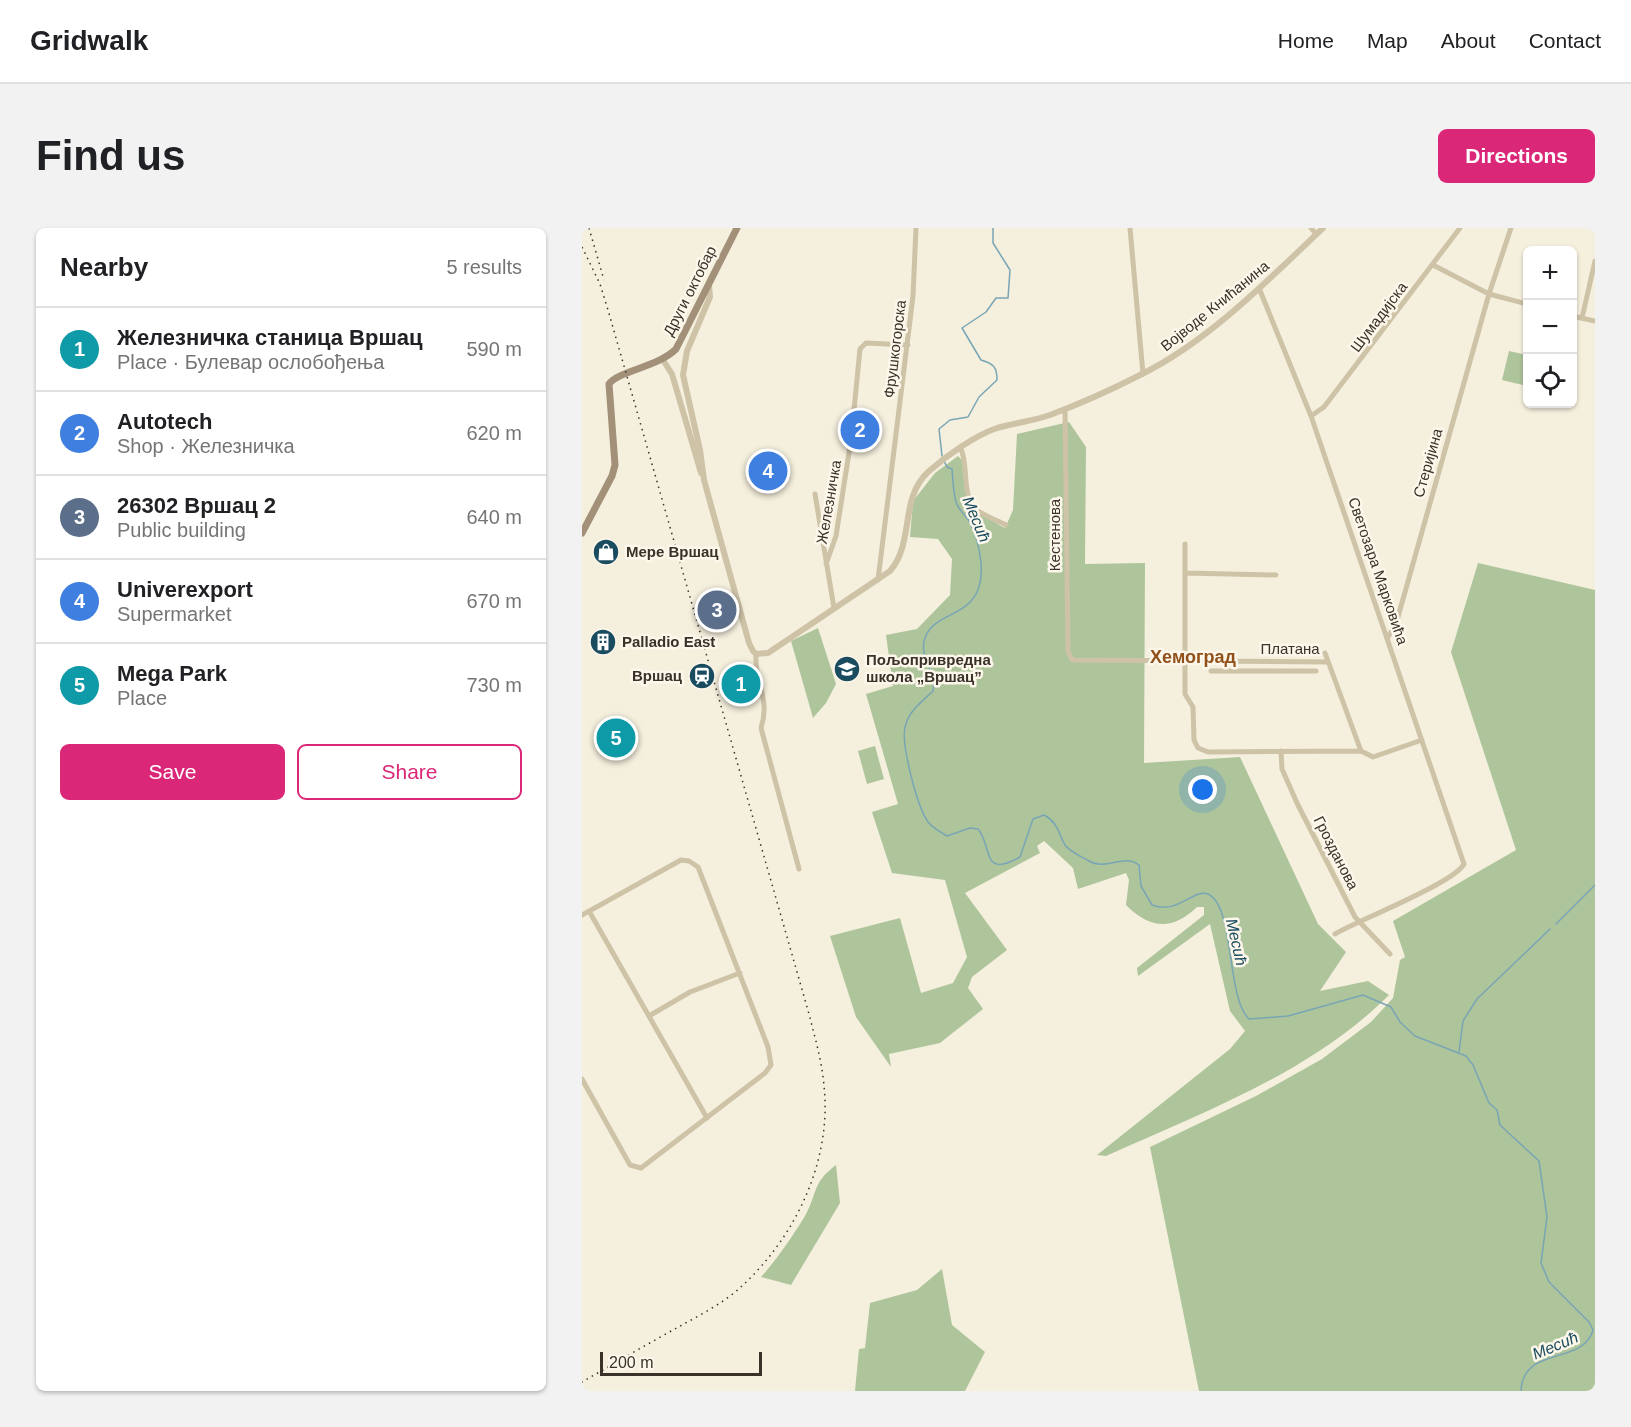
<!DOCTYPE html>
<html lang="en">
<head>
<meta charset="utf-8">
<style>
  body { margin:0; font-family:Helvetica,sans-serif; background:#f2f2f2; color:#202124 }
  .controls { position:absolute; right:18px; top:18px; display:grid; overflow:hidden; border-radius:9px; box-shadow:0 2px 4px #0004 }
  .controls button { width:54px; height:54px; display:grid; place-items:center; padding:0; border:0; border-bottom:2px solid #e0e0e0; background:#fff; color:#202124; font:30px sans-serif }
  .scale { position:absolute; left:18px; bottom:15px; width:162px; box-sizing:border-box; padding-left:6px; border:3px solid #3a3228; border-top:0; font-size:16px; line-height:21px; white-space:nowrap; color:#3a3228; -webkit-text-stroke:4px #fcf7ea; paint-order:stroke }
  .you { position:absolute; left:621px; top:562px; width:21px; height:21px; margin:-15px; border:4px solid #fff; border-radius:50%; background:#1a73e8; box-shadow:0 0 0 9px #1a73e833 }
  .badge { display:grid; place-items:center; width:39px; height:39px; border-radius:50%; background:#db2777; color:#fff; font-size:20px; font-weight:700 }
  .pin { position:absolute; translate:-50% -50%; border:3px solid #fff; box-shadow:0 2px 6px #0006 }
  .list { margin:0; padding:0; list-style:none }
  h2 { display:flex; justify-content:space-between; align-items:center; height:78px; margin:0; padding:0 24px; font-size:26px }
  h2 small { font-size:20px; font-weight:400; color:#757577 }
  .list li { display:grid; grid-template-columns:39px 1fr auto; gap:18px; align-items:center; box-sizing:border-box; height:84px; padding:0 24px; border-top:2px solid #e0e0e0 }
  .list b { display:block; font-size:22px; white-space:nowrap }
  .list p { margin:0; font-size:20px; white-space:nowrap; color:#757577 }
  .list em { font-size:20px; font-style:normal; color:#757577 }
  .actions { display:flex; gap:12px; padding:18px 24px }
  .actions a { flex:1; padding:14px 0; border:2px solid #db2777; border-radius:9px; text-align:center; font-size:21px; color:#db2777 }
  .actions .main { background:#db2777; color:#fff }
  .icon { flex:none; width:33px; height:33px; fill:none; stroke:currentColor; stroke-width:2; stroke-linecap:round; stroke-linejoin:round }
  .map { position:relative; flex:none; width:1013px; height:1163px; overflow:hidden; border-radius:9px }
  header { display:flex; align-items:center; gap:36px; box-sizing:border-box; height:84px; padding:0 30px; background:#fff; border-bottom:2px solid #e0e0e0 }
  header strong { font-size:28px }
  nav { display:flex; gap:33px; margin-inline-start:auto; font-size:21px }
  .intro { display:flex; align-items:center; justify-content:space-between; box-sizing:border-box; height:144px; padding:0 36px }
  h1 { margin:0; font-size:42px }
  .button { padding:15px 27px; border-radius:9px; background:#db2777; color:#fff; font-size:21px; font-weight:700 }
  main { display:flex; gap:36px; padding:0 36px }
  aside { flex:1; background:#fff; border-radius:9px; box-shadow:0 2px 4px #0004 }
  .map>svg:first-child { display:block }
  .green { fill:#aec59b }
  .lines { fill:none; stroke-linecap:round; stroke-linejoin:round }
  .stream { stroke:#79a5b5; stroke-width:1.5 }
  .minor { stroke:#cec2a7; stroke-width:5 }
  .tertiary { stroke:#cec2a7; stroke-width:6 }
  .secondary { stroke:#a29178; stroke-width:7 }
  .rail { stroke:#3a3228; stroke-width:1.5; stroke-dasharray:1.5 4.5; stroke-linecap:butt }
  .labels { text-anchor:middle; stroke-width:5; stroke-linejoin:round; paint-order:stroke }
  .street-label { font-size:15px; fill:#3a3228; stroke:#fcf7ea }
  .poi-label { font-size:15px; font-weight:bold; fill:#3a3228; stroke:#fcf7ea; text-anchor:start }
  .water-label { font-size:16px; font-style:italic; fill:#1a4c60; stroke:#fcf7ea }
  .quarter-label { font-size:18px; font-weight:bold; fill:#91501a; stroke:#fcf7ea }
</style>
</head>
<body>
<header>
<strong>Gridwalk</strong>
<nav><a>Home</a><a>Map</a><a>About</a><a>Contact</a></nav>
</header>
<div class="intro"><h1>Find us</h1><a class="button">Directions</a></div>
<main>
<aside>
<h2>Nearby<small>5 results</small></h2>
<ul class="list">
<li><span class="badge" style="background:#0f9aa8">1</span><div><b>Железничка станица Вршац</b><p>Place · Булевар ослобођења</p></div><em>590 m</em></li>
<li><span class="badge" style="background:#3f7fe0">2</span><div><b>Autotech</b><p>Shop · Железничка</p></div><em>620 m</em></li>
<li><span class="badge" style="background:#5c6f8a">3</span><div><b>26302 Вршац 2</b><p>Public building</p></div><em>640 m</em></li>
<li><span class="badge" style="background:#3f7fe0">4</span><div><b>Univerexport</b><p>Supermarket</p></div><em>670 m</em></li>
<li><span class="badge" style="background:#0f9aa8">5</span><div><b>Mega Park</b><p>Place</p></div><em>730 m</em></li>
</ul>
<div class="actions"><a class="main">Save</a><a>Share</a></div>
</aside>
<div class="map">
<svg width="1013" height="1163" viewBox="0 0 1013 1163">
  <rect width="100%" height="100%" fill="#f5efdd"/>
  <path class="green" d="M927,123L945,127V158L920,152Z
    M487,194L504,219L503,336L563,335L562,535L658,529L736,696L764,724L738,763L786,753L807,767C730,844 622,884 524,928L515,927L648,821L663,803L648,783L628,696L556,748L555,740L622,687V679H615C590,703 568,701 544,677L547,652L544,645L496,661L491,640L462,613L455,618L458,625L383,665L425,722L390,749L386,760L401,781L358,815L307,826L309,839L274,789L248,708L318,690L339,765L371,755L385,729L363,652L310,645L290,584L316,576L284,466L311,458L304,407L335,401L368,367L370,331L356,311L328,309L331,273L353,245L376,228L381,233C386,280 382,277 423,300L431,282L435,206Z
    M896,335L1013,362V1163H617L568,919L674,868L740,831L789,794L811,770L818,732L823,729L811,693L934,622L869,424Z
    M236,400L254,456L244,475L231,490L209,413Z
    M293,518L302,551L285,556L276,523Z
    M254,937L258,975L209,1057L179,1049C196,1030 210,1009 223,988C236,964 230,955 254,937Z
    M360,1041L370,1097L403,1124L383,1163H273L277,1121L283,1120L288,1075L335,1062Z"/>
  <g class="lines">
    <path class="stream" d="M360,228L357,201L368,192L386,189L397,169L415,152C415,139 412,136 399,132L380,100L404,84L414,70H426L428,42L411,15V0
      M362,233L365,239L370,241C371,252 371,263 374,274C376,281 383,287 387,293C398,314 407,354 389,373C377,388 350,389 343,410C336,428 355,444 351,463C340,474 327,482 323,499C319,517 335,578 346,594C351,600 358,604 365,608L388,600L396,601C411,619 399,651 438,629L451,591L462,587C476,594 476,605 483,617C488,624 500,629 507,633C524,643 542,625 557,637L559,658L570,677C596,687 612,660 626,666C653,678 644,770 667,791L706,788L781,767L809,779L818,794L833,808L884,828L891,837L907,875L915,882L918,897L957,933L965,989L959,1035L967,1054L1007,1094L1011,1102C1001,1138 941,1117 939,1163
      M974,696L1013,657
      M877,824L881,793L895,771L968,701"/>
    <path class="minor" d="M548,0L561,146
      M729,0L734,6
      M851,37L907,66L945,76
      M677,60L729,188L882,636C872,655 777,692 753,706
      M990,88L1013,93
      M1000,90L1013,33
      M483,181L486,423L490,432L746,434
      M729,188L742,179L878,0
      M379,221C387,239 379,266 394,281C401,288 415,292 424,297
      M233,266L252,380
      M603,316V466L611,479L612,512L616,520L626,524L779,523L791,529L840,512
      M244,336L254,308L269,212L278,121L284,115L326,117
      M603,345L694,347
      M296,352L331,68L334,0
      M806,409L814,396L907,66L929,0
      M743,425L779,523
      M174,426C172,456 189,469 179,500L217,641
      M629,443H734
      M699,523L700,541L715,575L773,689L808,726
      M7,683L125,890
      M0,687L99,632L107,633L116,639L186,819L189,837L183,845L59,940L48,937L0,851
      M67,788L108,764L158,745"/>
    <path class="tertiary" d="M127,57L128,69L105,123L101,147L118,222L122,252L167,415L171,423L174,426L186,425L308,343C333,314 317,271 346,244C364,228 392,208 415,200C433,195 451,193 468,187C500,175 531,161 560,146C627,113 687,51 741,0
      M81,132L90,146L119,245"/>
    <path class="secondary" d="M0,305L30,248L33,237L27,156C36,143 76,139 94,121L155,0"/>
    <path class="rail" d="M7,0L22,52
      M0,19L18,56L26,82L227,786C233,810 240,833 242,858C250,932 214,1008 160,1058C141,1076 114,1089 91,1102C60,1119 30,1137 0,1154"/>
  </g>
  <defs>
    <symbol id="shop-disc" viewBox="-11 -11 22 22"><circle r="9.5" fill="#1a4c60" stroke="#fcf7ea"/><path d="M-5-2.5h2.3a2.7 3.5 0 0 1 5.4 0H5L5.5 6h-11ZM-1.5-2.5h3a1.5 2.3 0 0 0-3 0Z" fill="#fff"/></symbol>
    <symbol id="building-disc" viewBox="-11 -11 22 22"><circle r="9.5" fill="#1a4c60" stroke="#fcf7ea"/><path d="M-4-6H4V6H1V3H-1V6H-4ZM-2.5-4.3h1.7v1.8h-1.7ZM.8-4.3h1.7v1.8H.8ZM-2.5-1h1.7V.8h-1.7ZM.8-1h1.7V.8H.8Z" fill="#fff"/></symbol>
    <symbol id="school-disc" viewBox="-11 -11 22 22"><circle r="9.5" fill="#1a4c60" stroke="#fcf7ea"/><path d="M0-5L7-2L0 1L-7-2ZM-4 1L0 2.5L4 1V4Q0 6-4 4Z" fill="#fff"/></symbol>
    <symbol id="station-disc" viewBox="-11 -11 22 22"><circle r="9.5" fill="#1a4c60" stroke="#fcf7ea"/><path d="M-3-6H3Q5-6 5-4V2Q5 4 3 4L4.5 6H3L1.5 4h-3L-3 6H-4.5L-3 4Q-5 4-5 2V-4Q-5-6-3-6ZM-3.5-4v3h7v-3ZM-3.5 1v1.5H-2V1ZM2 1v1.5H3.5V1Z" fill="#fff"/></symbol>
  </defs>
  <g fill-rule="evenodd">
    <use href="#shop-disc" x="9" y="309" width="30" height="30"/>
    <use href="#building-disc" x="6" y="399" width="30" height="30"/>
    <use href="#school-disc" x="250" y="426" width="30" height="30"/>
    <use href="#station-disc" x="105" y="433" width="30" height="30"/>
  </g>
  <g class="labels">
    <g class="street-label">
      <text transform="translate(108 63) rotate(-63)" y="5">Други октобар</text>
      <text transform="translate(633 78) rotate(-39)" y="5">Војводе Книћанина</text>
      <text transform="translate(797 89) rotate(-53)" y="5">Шумадијска</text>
      <text transform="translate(313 121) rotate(-83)" y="5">Фрушкогорска</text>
      <text transform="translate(846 235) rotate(-74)" y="5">Стеријина</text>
      <text transform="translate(247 274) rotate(-80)" y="5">Железничка</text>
      <text transform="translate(473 307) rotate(-90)" y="5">Кестенова</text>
      <text transform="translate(796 343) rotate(71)" y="5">Светозара Марковића</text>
      <text x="708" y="426">Платана</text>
      <text transform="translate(754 625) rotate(63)" y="5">Грозданова</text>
    </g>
    <g class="poi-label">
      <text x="44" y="329">Мере Вршац</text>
      <text x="40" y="419">Palladio East</text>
      <text x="284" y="437">Пољопривредна<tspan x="284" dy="17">школа „Вршац”</tspan></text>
      <text x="100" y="453" text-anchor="end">Вршац</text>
    </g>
    <g class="water-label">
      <text transform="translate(395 291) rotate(67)" y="6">Месић</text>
      <text transform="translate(655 714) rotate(77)" y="6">Месић</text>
      <text transform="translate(973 1117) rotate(-23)" y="6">Месић</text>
    </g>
    <g class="quarter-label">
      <text x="611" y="435">Хемоград</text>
    </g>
  </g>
</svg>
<div class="controls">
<button>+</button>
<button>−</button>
<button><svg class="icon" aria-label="locate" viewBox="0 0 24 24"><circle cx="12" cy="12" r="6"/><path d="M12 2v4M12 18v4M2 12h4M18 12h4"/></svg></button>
</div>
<div class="scale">200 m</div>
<div class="you"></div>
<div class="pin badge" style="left:159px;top:456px;background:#0f9aa8">1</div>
<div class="pin badge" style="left:278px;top:202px;background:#3f7fe0">2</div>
<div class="pin badge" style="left:135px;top:382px;background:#5c6f8a">3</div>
<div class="pin badge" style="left:186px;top:243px;background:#3f7fe0">4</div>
<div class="pin badge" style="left:34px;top:510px;background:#0f9aa8">5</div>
</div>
</main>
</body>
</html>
